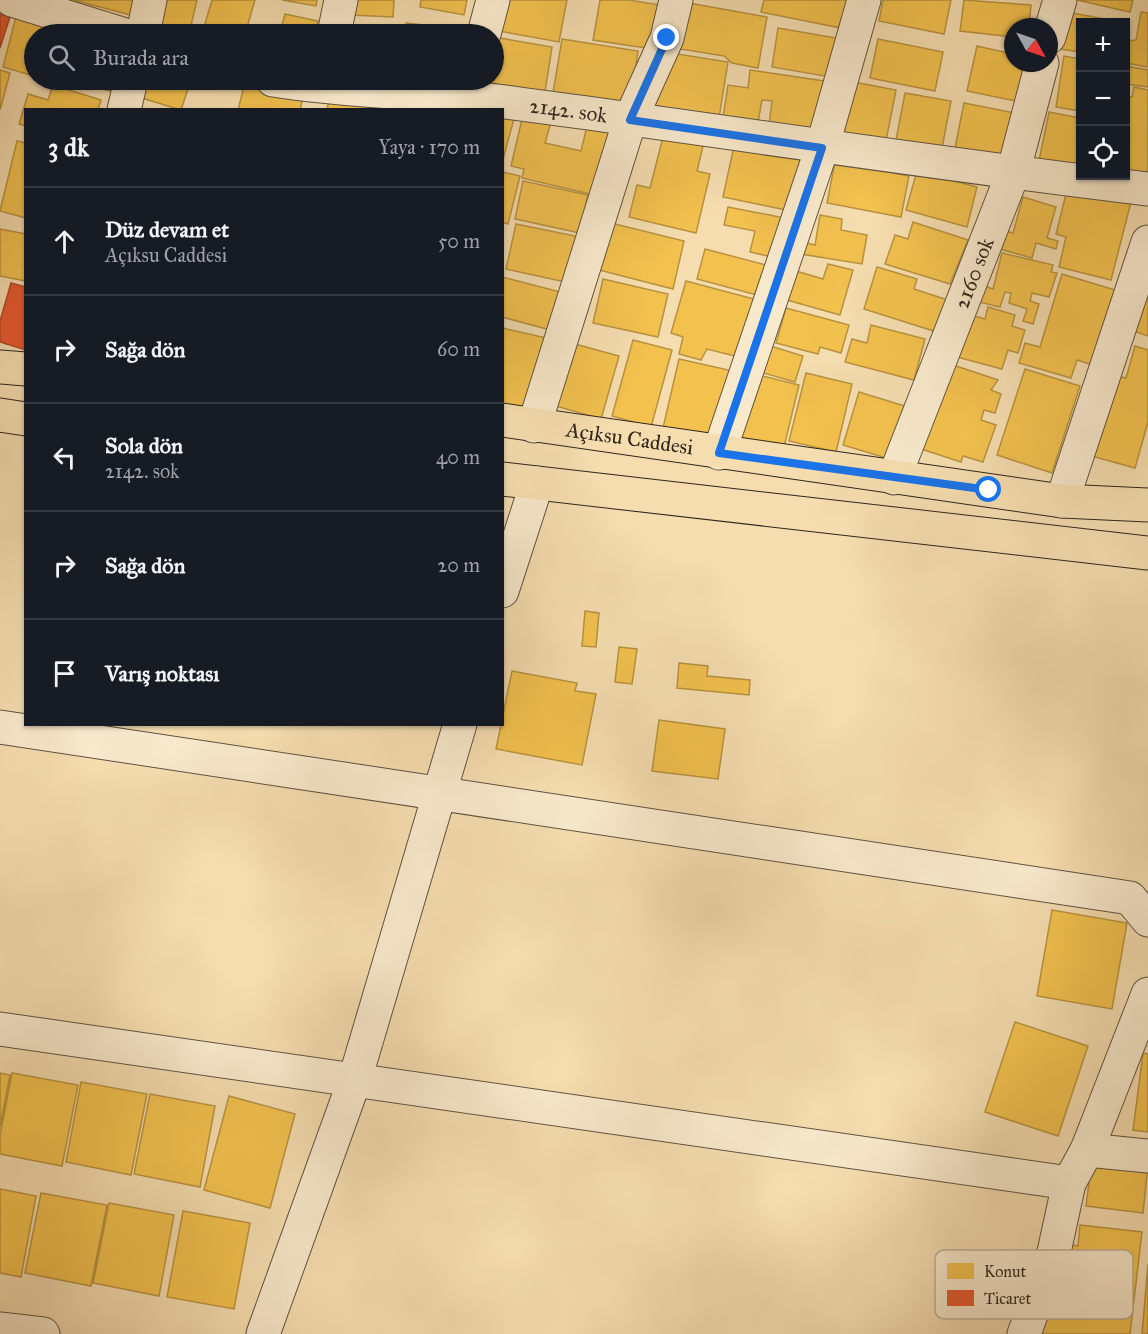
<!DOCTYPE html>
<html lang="tr">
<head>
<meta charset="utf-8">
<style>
  body { margin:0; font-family:"IM FELL Great Primer",serif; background:#242831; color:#f1f3f6 }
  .controls { position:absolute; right:18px; top:18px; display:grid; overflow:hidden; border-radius:0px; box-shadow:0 2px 4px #0004 }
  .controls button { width:54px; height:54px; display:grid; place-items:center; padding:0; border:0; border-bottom:2px solid #363941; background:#171b24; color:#f1f3f6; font:30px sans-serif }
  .compass { position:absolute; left:1004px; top:18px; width:54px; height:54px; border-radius:50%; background:#171b24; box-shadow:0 2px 4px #0004; rotate:130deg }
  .stop { position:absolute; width:18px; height:18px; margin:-14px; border:4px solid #1a73e8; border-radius:50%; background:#fff }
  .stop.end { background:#1a73e8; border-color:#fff; box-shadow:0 2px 6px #0008 }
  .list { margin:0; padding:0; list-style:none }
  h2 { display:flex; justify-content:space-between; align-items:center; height:78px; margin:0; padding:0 24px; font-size:26px }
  h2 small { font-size:20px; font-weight:400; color:#9ea1a6 }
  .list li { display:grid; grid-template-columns:39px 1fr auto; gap:18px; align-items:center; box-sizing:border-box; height:108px; padding:0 24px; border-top:2px solid #363941 }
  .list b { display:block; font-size:22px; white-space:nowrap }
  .list p { margin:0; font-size:20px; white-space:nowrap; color:#9ea1a6 }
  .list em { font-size:20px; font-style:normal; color:#9ea1a6 }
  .icon { flex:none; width:33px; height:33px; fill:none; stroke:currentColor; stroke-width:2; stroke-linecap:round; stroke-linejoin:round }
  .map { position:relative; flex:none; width:1148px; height:1334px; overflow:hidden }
  .search { position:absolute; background:#171b24; box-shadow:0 2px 4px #0004; left:24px; top:24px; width:480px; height:66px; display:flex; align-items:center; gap:15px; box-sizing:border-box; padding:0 21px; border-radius:33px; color:#9ea1a6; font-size:22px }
  .panel { position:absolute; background:#171b24; box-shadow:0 2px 4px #0004; left:24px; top:108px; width:480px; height:618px; border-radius:0px }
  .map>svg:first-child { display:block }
  .homes { fill:#f2c14e; stroke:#b8923f; stroke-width:1.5 }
  .shops { fill:#e4572e; stroke:#ae4828; stroke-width:1.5 }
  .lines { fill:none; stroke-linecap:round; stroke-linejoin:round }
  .minor-casing { stroke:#605340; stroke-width:35 }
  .major-casing { stroke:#2f251b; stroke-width:35 }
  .minor { stroke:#f8e9cc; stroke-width:33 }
  .major { stroke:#f5ddb0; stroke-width:33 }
  .route { stroke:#1a73e8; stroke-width:8 }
  .labels { text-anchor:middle; stroke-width:6; stroke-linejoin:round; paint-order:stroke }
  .street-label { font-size:21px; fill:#2f251b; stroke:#f8e9cc }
  .key { fill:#f8e9cc; stroke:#bcae97; stroke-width:1.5 }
  .key-label { font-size:16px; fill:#2f251b }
</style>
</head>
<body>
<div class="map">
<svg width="1148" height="1334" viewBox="0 0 1148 1334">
  <rect width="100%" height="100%" fill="#f5ddb0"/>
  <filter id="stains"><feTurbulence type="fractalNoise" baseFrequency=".00333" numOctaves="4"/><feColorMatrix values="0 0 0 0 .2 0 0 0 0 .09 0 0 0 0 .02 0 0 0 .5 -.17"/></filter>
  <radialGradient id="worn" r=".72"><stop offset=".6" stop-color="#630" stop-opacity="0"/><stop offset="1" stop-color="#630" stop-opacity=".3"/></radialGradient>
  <path class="homes" d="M73,0H136L131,15Z
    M154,0H197L189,34L147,26Z
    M212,0H255L245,34H202Z
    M282,0H317L316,6Z
    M350,0H394L393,17L350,15Z
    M421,0H467L464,15L420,7Z
    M499,0H567L559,42L493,30Z
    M600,0H629L666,6L659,50L593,40Z
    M764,0H852L846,29L761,12Z
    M883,0H951L944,34L879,21Z
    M964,0L1031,5L1029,27H1013V37L960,31Z
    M1077,0H1133L1130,12Z
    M689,3L767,17L758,68L732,63L724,56L680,49Z
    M1067,12L1121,22H1080V52L1060,49Z
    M1141,12L1148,13V67L1126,63V41L1136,40Z
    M17,13L67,26L65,34H34V76L3,67Z
    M285,14L318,21L314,34H260L262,25L281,29Z
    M406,23L432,26L431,34H405Z
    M344,26L388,31L387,34H343Z
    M778,28L842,39L836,78L772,67Z
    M494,37L552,47L545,92L480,81L494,80Z
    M562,39L638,51L630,105L553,93Z
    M878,39L943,52L935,91L870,78Z
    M977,46L1013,54V63H1034L1025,103L967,91Z
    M665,52L728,62L719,118L655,108Z
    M1064,56L1080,59V111L1056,107Z
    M1126,66L1148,70V87L1126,84Z
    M0,70L10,73L0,110Z
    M750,70L824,81L817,132L769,125L772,101L762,100L758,122L723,117L728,85L748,88Z
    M69,80H118L114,92Z
    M140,80H191L181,110L135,96Z
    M245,82L303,97L300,110H238Z
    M854,82L896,90L886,141L844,133Z
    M53,85L101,100L98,110H26V126L19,124L28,94L48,100Z
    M1134,87L1148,90V178L1126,174V96L1132,97Z
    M905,93L951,101L942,148L896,140Z
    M330,94L384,105L383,110H327Z
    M964,103L1015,113L1005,164L954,153Z
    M502,112L515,115L502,163Z
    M1049,112L1080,118V169L1039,161Z
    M523,115L551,122L545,143L581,151L587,126L620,134L590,194L522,178L524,169L511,166Z
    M663,137L703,146L697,171L710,174L696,233L629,217L637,185L650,188Z
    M17,141L26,143V218L0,211Z
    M734,146L802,160L791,211L723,197Z
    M835,162L909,176L901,217L827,203Z
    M917,171L977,187L967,227L906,210Z
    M502,172L520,176L508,224L502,222Z
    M523,181L588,195L580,233L515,219Z
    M1068,186L1131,202L1111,280L1059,267L1066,237L1056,234Z
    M1023,197L1056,207L1047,238L1058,241L1056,249L1036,243L1032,258L996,248L1002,230L1013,233Z
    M728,207L785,218L777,258L750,252L755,231L724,225Z
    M820,215L842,219L841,230L867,235L862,264L801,254L802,242L815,245Z
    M913,222L968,240L950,284L885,264L895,235L908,239Z
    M611,223L684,241L673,289L599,270Z
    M516,224L585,238L575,284L506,269Z
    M0,229L26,234V281L0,276Z
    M705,249L766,265L757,295L697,279Z
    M1002,253L1053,265L1051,272L1057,273L1049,297L1032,293L1030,301L1039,304L1033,324L1023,321L1027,309L1009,303L1011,293L1005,292L1000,307L979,302L982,285L993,289Z
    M828,264L853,270L840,315L787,300L796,271L823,279Z
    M1148,264V336L1134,331Z
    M877,267L917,279L914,289L951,301L940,333L864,309Z
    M1062,274L1115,290L1093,365L1077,360L1071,378L1019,363L1025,343L1040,347Z
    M502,277L568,294L558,332L502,317Z
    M603,279L668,294L658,337L593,323Z
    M686,281L754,299L739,357L707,349L701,360L679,354L683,337L671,333Z
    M988,307L1015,315L1012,326L1025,330L1018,353L1008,350L1002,369L957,357L968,314L985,319Z
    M786,308L849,325L841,353L820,347L818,354L776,343Z
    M871,325L925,339L914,380L845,362L852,339L867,343Z
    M502,328L551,339L533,417L502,410Z
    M633,340L672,350L651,427L612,416Z
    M575,344L619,356L601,419L556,406Z
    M764,344L803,356L795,382L757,371Z
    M1135,346L1148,350V422L1135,468L1088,455L1113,375L1126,378Z
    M679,359L733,371L718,440L663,428Z
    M944,362L998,380L991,390L1001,394L995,413L984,410L981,420L996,425L983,462L963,456L961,462L915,447Z
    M1025,369L1080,386L1052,473L997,455Z
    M806,373L852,384L836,452L789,441Z
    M755,374L799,385L783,451L739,440Z
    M859,392L908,407L893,460L843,445Z
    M585,611L599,613L596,647L582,646Z
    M619,647L637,649L632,684L615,682Z
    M679,663L708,666L707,676L750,680L749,695L677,688Z
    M512,671L577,683L575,691L596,694L582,765L496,749Z
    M659,720L725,729L718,779L652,771Z
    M1052,910L1127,923L1112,1009L1037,996Z
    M1015,1022L1088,1046L1058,1136L985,1112Z
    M1143,1053L1148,1054V1132L1133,1130Z
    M0,1073L10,1075L0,1127Z
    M12,1073L78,1085L62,1166L0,1154V1135Z
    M81,1082L147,1094L131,1175L66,1162Z
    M150,1094L215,1106L200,1187L134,1174Z
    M229,1096L295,1114L270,1208L204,1190Z
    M1092,1158L1148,1166L1143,1213L1086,1206Z
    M0,1189L36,1196L21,1277L0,1273Z
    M41,1193L107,1205L91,1286L25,1273Z
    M109,1203L174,1215L159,1296L93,1283Z
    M183,1211L250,1223L234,1309L167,1297Z
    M1080,1225L1142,1232L1130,1334H1042L1049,1279L1064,1244L1078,1246Z
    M1148,1264V1334H1142Z"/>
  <path class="shops" d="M0,14L10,17L0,48Z
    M11,283L26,287V350L0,342V321Z"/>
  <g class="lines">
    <defs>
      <g id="minor">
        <path d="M12,0L122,34"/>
        <path d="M143,34L150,0"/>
        <path d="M334,34L341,0"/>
        <path d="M484,34L493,0"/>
        <path d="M1049,37L1060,0"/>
        <path id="s1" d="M273,80C353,93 433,92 513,103C725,131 936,164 1148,189"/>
        <path d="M124,110L131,80"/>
        <path d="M534,426L630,120L667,38L676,0"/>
        <path d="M719,453L822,148L864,0"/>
        <path id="s2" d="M894,478L1013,173L1042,63"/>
        <path d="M1062,501L1148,242"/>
        <path d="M502,591L537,483"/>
        <path d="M0,727L1130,898L1148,920"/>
        <path d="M0,1029L1069,1183"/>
        <path d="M1087,1150L1148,1156"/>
        <path d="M0,1329L43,1334"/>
        <path d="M263,1334L355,1079L460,724"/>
        <path d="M1024,1334L1054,1252L1069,1183L1087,1150L1148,994"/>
      </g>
      <g id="major">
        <path d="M0,367L26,369"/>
        <path d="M0,415L26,419"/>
        <path id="s3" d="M502,420L1062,501L1148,505"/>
        <path d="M502,479L1148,553"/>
      </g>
    </defs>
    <use href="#minor" class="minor-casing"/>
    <use href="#major" class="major-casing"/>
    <use href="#minor" class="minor"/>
    <use href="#major" class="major"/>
  </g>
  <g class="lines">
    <path class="route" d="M667,38L630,120L822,148L719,453L989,490"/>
  </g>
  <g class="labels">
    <g class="street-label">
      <text dy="7" stroke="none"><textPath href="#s1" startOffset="297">2142. sok</textPath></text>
      <text dy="7" stroke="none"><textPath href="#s2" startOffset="220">2160 sok</textPath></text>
      <text dy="7" stroke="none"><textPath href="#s3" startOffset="129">Açıksu Caddesi</textPath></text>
    </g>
  </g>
  <rect x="935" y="1250" width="198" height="69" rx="9" class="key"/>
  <rect x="947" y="1263" width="27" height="16" fill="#f2c14e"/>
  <rect x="947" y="1290" width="27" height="16" fill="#e4572e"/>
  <g class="key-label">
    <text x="984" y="1277">Konut</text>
    <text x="984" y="1304">Ticaret</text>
  </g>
  <rect width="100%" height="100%" filter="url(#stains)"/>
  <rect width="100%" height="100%" fill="url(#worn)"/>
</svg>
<div class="controls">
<button>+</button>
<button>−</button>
<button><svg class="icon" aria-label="locate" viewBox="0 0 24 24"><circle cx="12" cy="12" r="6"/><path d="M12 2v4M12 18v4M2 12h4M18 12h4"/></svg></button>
</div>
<svg class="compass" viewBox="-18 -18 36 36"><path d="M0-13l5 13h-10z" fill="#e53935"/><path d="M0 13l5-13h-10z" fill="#9ea1a6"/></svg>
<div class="stop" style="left:989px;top:490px"></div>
<div class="stop end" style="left:667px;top:38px"></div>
<div class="search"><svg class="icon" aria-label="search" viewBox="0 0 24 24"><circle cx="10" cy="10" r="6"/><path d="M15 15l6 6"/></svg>Burada ara</div>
<section class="panel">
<h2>3 dk<small>Yaya · 170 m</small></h2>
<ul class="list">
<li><svg class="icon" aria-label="ahead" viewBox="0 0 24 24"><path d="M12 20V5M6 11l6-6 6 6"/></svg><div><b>Düz devam et</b><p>Açıksu Caddesi</p></div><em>50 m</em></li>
<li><svg class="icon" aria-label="right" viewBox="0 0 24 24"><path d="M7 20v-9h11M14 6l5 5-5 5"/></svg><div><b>Sağa dön</b></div><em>60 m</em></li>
<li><svg class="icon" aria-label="left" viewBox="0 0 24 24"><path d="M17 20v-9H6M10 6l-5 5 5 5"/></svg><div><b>Sola dön</b><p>2142. sok</p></div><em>40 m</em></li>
<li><svg class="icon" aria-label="right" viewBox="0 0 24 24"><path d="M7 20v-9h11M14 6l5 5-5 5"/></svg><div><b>Sağa dön</b></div><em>20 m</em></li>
<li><svg class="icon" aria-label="arrive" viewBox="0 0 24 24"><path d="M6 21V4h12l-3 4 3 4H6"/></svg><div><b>Varış noktası</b></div></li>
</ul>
</section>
</div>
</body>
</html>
